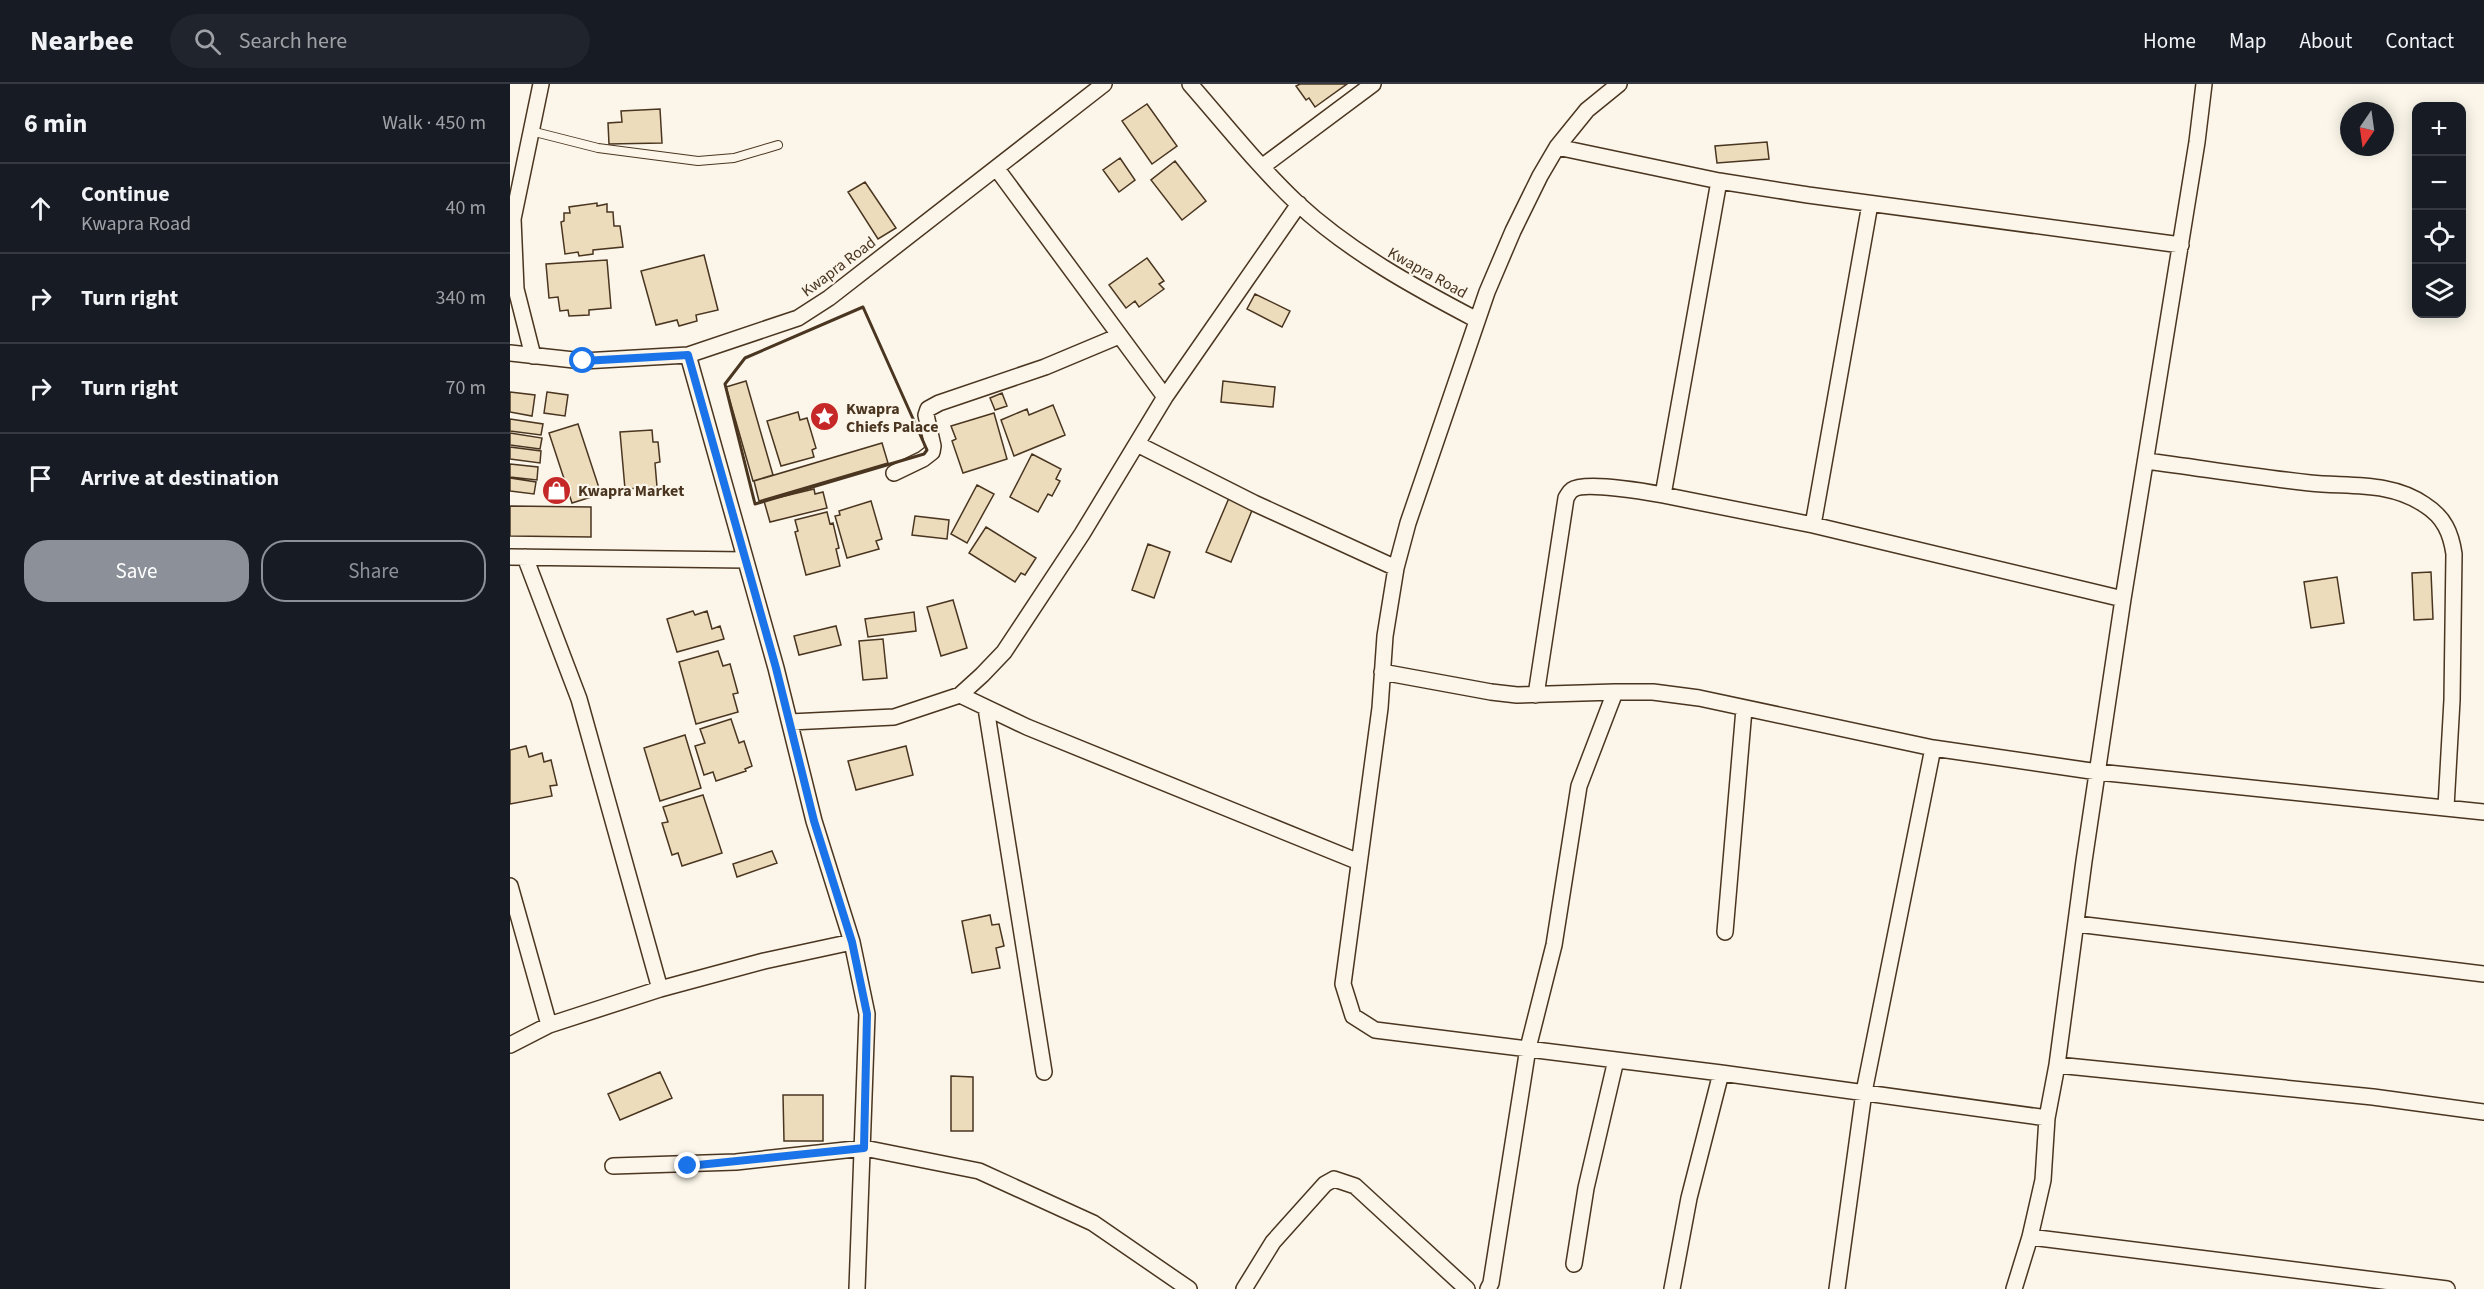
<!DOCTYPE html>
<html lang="en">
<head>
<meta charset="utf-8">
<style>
  body { margin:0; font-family:"Source Sans 3",sans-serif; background:#20242c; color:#f1f3f6 }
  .controls { position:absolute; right:18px; top:18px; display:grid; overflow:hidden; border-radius:12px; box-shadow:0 3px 15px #0003 }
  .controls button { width:54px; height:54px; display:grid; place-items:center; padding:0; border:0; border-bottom:2px solid #363941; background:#171b24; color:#f1f3f6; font:30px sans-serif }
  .compass { position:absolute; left:1830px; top:18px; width:54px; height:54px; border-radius:50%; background:#171b24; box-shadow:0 3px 15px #0003; rotate:193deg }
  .stop { position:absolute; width:18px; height:18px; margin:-14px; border:4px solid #1a73e8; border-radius:50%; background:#fff }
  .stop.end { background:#1a73e8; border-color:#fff; box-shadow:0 2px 6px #0008 }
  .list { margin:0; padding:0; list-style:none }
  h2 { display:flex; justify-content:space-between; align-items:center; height:78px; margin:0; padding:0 24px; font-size:26px }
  h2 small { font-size:20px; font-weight:400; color:#9ea1a6 }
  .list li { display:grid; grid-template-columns:39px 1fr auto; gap:18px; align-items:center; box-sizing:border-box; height:90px; padding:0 24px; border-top:2px solid #363941 }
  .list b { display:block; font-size:22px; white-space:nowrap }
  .list p { margin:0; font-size:20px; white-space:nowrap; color:#9ea1a6 }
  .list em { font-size:20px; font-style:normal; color:#9ea1a6 }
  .actions { display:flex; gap:12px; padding:18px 24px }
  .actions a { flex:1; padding:14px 0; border:2px solid #8c9099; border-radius:24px; text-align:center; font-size:21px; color:#8c9099 }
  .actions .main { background:#8c9099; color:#fff }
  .icon { flex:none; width:33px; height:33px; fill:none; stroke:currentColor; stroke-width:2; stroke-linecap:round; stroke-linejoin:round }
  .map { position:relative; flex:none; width:1974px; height:1205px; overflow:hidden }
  header { display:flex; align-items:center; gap:36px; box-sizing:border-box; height:84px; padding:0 30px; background:#171b24; border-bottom:2px solid #363941 }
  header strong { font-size:28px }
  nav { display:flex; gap:33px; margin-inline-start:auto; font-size:21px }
  .search { width:420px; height:54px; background:#20242c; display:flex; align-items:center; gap:15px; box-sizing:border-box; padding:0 21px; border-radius:33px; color:#9ea1a6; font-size:22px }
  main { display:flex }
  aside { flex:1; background:#171b24 }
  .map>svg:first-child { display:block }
  .building { fill:#ecdcbc; stroke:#4a3520; stroke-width:1.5 }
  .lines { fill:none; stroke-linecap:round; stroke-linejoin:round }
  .service-casing { stroke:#4a3520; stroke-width:10 }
  .minor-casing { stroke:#4a3520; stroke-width:18 }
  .service { stroke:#fbf6e9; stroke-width:8 }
  .minor { stroke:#fbf6e9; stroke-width:15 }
  .wall { stroke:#4a3520; stroke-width:3 }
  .route { stroke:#1a73e8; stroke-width:8 }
  .labels { text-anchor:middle; stroke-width:4.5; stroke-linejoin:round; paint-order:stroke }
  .street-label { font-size:16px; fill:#4a3520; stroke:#fbf6e9 }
  .poi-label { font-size:16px; font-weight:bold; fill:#4a3520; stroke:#fbf6e9; text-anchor:start }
</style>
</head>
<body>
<header>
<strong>Nearbee</strong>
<div class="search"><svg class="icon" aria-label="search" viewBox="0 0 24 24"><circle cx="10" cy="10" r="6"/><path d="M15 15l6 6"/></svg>Search here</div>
<nav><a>Home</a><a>Map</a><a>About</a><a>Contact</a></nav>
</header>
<main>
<aside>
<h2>6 min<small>Walk · 450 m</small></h2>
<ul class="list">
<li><svg class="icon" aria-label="ahead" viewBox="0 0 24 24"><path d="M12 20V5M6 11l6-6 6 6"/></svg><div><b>Continue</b><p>Kwapra Road</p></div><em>40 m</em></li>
<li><svg class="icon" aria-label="right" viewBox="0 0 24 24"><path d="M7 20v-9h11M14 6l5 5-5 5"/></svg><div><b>Turn right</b></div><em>340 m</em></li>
<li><svg class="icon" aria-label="right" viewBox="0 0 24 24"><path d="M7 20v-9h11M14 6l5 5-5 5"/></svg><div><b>Turn right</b></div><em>70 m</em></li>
<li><svg class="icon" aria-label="arrive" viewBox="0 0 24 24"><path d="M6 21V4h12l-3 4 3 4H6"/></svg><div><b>Arrive at destination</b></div></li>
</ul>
<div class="actions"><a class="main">Save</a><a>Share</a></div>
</aside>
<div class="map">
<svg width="1974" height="1205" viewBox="0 0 1974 1205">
  <rect width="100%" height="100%" fill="#fbf6e9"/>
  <path class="building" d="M790,0H837L805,23L799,14L796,16L786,2Z
    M637,20L667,62L642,80L612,37Z
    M150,25L152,59L99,60L98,39L112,38L111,27Z
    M1257,58L1259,75L1207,79L1205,62Z
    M610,74L625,96L609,108L593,86Z
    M665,77L696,117L672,136L641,96Z
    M355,98L386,144L368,155L338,108Z
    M87,119V122L97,120V128H103L104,142H110L113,163L83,166V170L69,172L68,168L55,170L51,138L54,137V129H60L59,123Z
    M194,171L208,226L186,231L187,237L169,242L167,236L146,241L131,187Z
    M637,174L654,197L649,200L654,205L629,223L625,217L616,224L599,201Z
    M97,176L101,224L79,226V231L59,232L58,226L50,227L48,213L39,214L36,180Z
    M745,210L780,227L772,243L737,225Z
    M236,297L263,391L243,397L216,303Z
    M713,297L765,303L763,323L711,318Z
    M0,308L25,311L22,332L0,328Z
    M37,308L58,311L55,332L34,329Z
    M492,309L497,322L485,326L480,314Z
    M543,321L555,351L504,372L491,336L517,325L519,331Z
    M288,328L290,336L297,334L306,364L302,366L304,373L271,382L257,337Z
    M484,329L497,375L453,389L442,357L446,355L441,342Z
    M0,335L33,340L31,351L0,347Z
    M68,340L91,410L62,419L39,349Z
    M142,346L143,358H148L150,378L145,379L147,403L115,405L110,348Z
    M0,349L32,354L30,365L0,361Z
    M372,359L378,379L249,417L244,397Z
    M0,363L31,367L30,379L0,375Z
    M522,370L551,385L546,395L550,397L542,412L538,410L528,428L500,413Z
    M0,380L28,383L27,396L0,393Z
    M0,394L26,398L24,410L0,407Z
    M467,401L484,410L457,459L441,450Z
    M304,405L305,410L313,408L317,424L260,438L254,417Z
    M719,414L743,424L721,478L696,468Z
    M361,417L372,455L366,457L369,465L337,474L325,432L330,431L329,427Z
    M0,422L81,423V453L0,452Z
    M317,428L320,440L323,439L329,464L326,465L330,482L296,491L285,448L288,447L285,436Z
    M405,432L439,436L437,455L402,451Z
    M476,443L526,474L515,491L511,489L505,498L459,469Z
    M638,460L660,468L644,514L622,506Z
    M1921,488L1923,535L1904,536L1902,489Z
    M1827,493L1834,539L1801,544L1794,498Z
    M443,516L457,564L431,572L417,523Z
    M183,527L185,531L197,527L202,545L210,542L214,555L167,568L157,535Z
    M404,528L406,547L358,553L355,535Z
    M326,542L331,561L289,571L284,552Z
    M373,555L377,594L353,596L349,557Z
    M208,567L213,582L220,580L228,609L223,610L228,628L186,640L169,578Z
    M221,635L229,659L234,657L242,682L235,685L236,687L206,697L203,688L194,691L185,662L195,659L190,645Z
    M175,651L191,704L150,717L134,664Z
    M16,662L19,673L32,669L34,678L41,676L47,701L40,702L42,712L0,720V666Z
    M396,662L403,691L346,706L338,677Z
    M193,711L212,769L172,782L168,769L162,771L152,739L158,738L153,723Z
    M262,767L267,779L227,793L223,780Z
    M480,831L482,841L489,840L494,862L486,864L490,884L462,889L452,837Z
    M150,988L162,1014L110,1036L98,1010Z
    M441,992L463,993V1047H441Z
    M273,1011H313V1057H274Z"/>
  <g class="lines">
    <defs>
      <path id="service" d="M21,47L88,64L188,77L224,74L268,61"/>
      <path id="minor" d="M680,0C715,40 748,82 787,119C840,168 904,203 967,236
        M1109,0L1077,26L1047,63L1030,92L1003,147L977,208L898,439L886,484L875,552L870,624L833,900L843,932L865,946L1211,989L1537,1034
        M1047,63L1209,97L1298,111L1671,161
        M753,82L863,0
        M487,85L655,313
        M1209,97L1153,411L1303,441L1360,120
        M0,269L73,277L178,271L288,234L319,214L594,0
        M178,271L266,584L304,737L342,858L357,930L347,1205
        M23,272L6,205L3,135L31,0
        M627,360L744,419L886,484
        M1636,377C1690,384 1745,393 1800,399C1839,403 1881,397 1915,421C1934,433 1941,449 1944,470L1942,616L1936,723
        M384,389L413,375L422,368L423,362L416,331L418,325L429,319L535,283L609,252
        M1303,441L1613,515
        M0,473L235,476
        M15,473L69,615L150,905
        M872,588L981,608L1007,611L1105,608
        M450,611L517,643L849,778
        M1026,611L1056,414C1058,411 1059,408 1062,406C1074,397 1137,408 1153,411
        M476,624L534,988
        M280,638L384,633L450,611L472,591L494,568L572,450L655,313L789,120
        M0,802L39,941
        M1567,840L1974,890
        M1215,848L1234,625
        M0,961L39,941L150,905L254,877L342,858
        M1547,981L1863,1013L1974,1028
        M103,1082L226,1078L354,1064L469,1087L583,1139L679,1205
        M1520,1153L1937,1205
        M1064,1180L1076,1104L1106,976
        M734,1205L763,1158L815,1100L824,1095L845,1102L957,1205
        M978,1205L981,1199L1018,964L1044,861L1069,702L1105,608H1143L1189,614L1423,664L1588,688L1974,728
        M1162,1205L1179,1114L1211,989
        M1327,1205L1354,1008L1423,664
        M1504,1205L1520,1153L1533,1096L1537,1034L1547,981L1574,777L1613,515L1687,58L1694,0"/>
    </defs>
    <use href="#service" class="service-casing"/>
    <use href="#minor" class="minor-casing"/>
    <use href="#service" class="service"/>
    <use href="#minor" class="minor"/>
    <path class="wall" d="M353,223L417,366L414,370L245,420L215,300L235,274Z"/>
  </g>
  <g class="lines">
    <path class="route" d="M73,277L178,271L266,584L304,737L342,858L357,930L354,1064L178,1082"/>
  </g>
  <defs>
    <symbol id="sight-disc" viewBox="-11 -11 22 22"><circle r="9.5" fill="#c62828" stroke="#fbf6e9"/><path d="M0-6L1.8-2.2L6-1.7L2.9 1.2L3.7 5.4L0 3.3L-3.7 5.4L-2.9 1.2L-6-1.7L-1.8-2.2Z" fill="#fff"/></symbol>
    <symbol id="shop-disc" viewBox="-11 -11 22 22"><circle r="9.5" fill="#c62828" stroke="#fbf6e9"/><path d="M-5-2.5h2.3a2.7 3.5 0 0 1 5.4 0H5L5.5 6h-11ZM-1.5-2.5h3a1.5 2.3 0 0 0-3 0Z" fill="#fff"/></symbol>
  </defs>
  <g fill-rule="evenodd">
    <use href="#sight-disc" x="298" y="316" width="33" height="33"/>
    <use href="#shop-disc" x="30" y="390" width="33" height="33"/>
  </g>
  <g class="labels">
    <g class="street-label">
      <text transform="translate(328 182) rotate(-37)" y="6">Kwapra Road</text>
      <text transform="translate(918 188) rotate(29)" y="6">Kwapra Road</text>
    </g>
    <g class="poi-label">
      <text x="336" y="330">Kwapra<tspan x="336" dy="18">Chiefs Palace</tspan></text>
      <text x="68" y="412">Kwapra Market</text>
    </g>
  </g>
</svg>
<div class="controls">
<button>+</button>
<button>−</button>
<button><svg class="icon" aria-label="locate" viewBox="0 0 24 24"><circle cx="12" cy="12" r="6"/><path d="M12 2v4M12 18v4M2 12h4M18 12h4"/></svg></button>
<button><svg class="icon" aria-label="layers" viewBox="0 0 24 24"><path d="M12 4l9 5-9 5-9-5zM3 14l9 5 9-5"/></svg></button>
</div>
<svg class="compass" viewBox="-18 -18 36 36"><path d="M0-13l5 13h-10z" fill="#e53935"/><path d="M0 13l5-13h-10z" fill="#9ea1a6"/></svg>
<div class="stop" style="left:73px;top:277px"></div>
<div class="stop end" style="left:178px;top:1082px"></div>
</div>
</main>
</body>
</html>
